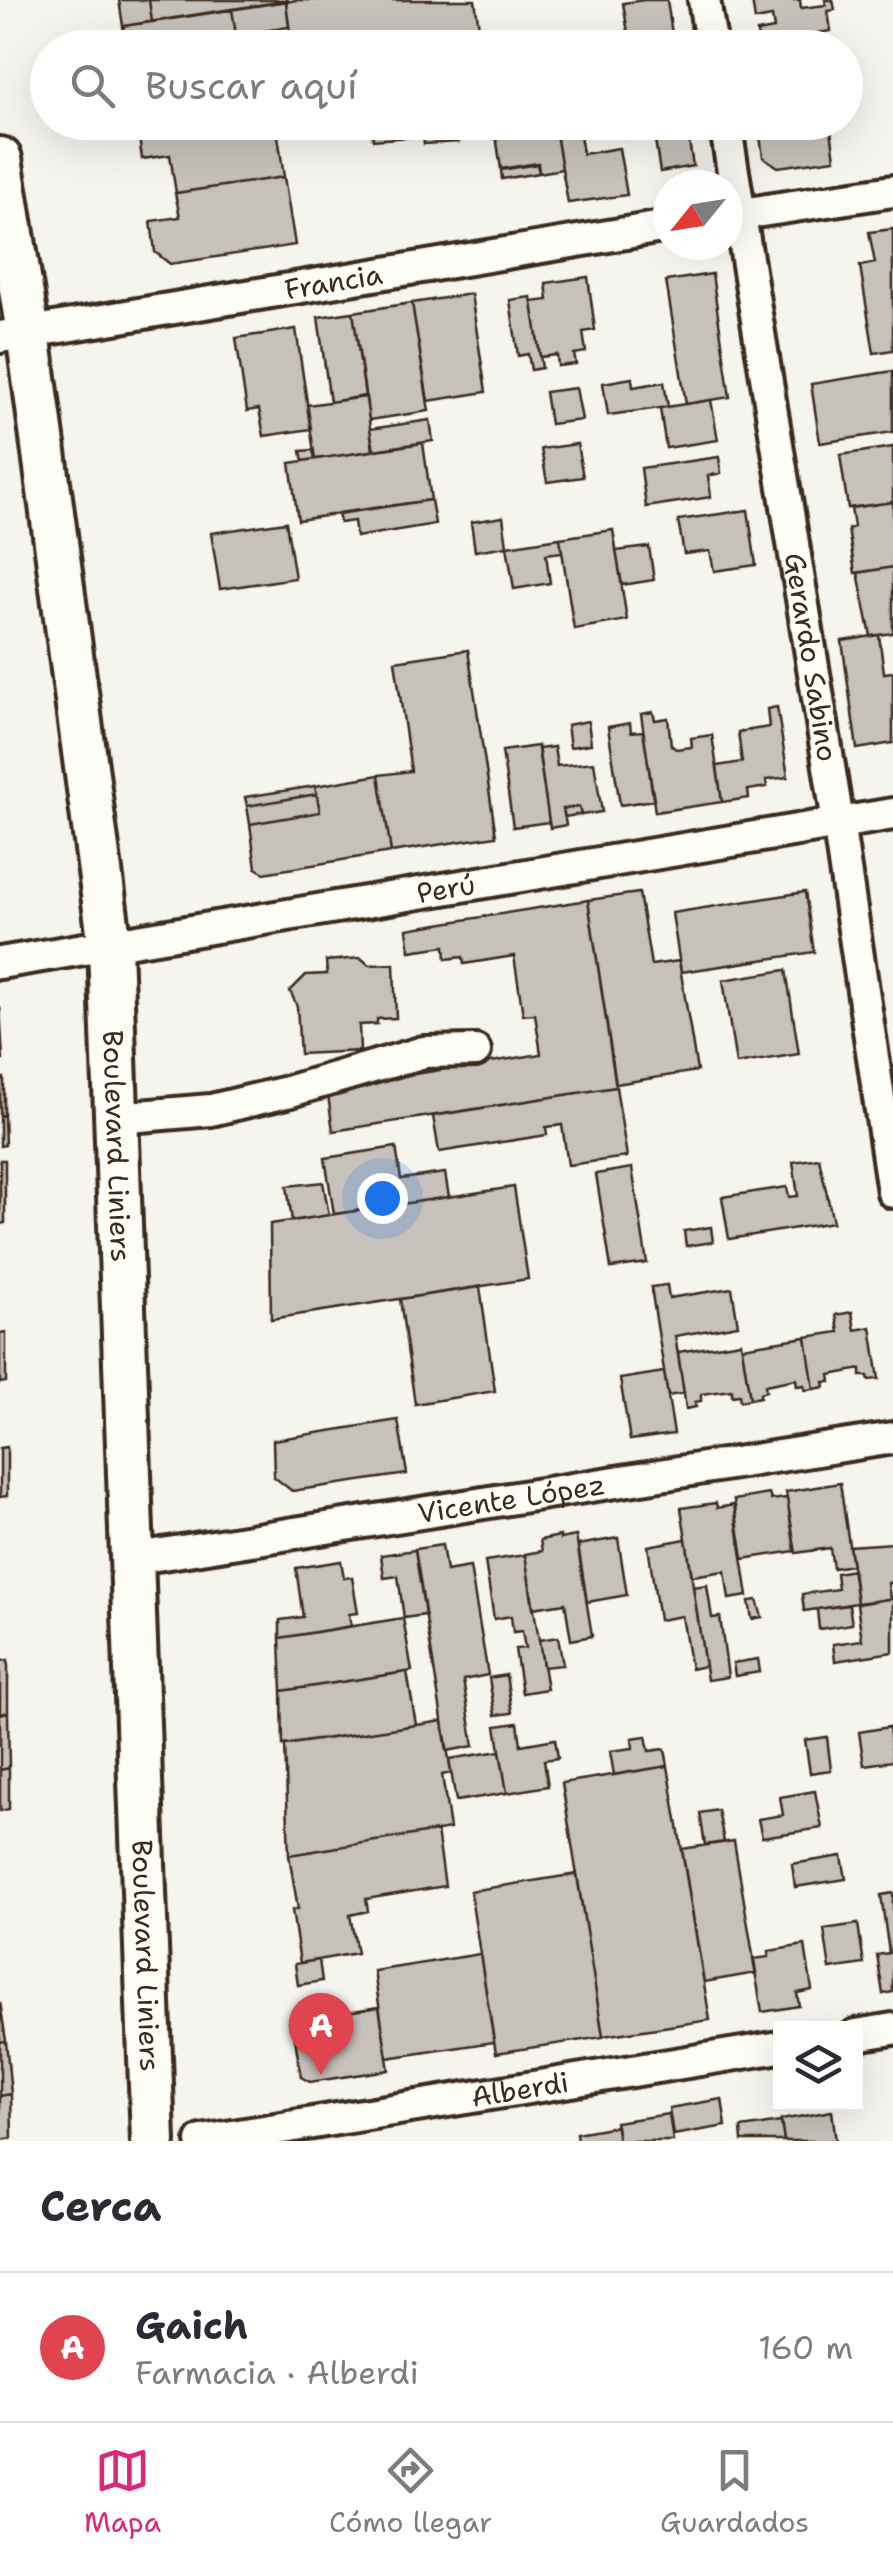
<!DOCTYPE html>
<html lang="es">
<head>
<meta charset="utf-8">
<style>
  body { margin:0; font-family:"Shantell Sans",sans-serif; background:#f2f2f3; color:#2b2b33 }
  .controls { position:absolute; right:30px; bottom:30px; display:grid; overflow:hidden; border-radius:0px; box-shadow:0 10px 40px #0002 }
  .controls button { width:90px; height:90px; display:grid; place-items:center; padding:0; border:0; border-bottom:2px solid #e1e1e2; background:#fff; color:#2b2b33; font:50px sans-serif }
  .compass { position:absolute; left:653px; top:170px; width:90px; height:90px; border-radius:50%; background:#fff; box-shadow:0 10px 40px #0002; rotate:240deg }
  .you { position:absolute; left:382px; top:1198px; width:35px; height:35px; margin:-25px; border:8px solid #fff; border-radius:50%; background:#1a73e8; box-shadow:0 0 0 15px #1a73e833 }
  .badge { display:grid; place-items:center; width:65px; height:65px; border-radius:50%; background:#db2777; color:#fff; font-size:32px; font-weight:700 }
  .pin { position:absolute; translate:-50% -82px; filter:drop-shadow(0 2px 5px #0008) }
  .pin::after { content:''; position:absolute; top:52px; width:35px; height:30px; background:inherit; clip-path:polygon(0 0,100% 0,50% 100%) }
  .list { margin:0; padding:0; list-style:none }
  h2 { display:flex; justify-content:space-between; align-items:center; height:130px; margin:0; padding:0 40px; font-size:42px }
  h2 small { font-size:32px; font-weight:400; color:#7c7c81 }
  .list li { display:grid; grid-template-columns:65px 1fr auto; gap:30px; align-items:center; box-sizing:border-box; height:150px; padding:0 40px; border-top:2px solid #e1e1e2 }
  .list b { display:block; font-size:38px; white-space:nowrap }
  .list p { margin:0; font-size:32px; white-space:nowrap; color:#7c7c81 }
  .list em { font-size:32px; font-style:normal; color:#7c7c81 }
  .icon { flex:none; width:55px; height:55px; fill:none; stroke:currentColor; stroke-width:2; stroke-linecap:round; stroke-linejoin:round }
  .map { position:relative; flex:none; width:893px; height:2141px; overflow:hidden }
  .search { position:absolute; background:#fff; box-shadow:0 10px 40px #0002; left:30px; right:30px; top:30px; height:110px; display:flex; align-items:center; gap:25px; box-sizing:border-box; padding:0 35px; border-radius:55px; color:#7c7c81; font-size:38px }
  .sheet { height:280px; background:#fff }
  nav { display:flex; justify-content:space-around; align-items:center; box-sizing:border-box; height:140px; border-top:2px solid #e1e1e2; background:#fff; font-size:28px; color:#7c7c81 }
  nav a { display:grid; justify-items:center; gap:5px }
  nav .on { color:#db2777 }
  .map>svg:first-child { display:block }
  .building { fill:#c7c1bb; stroke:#3b2a1e; stroke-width:2.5 }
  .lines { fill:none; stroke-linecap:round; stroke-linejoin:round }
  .street-casing { stroke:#3b2a1e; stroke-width:38 }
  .secondary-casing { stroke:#3b2a1e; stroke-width:50 }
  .street { stroke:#fdfcf7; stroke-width:30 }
  .secondary { stroke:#fdfcf7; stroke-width:42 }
  .labels { text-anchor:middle; stroke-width:8; stroke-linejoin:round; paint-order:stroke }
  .street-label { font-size:28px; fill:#3b2a1e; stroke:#fdfcf7 }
</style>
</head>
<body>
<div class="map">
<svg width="893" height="2141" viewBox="0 0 893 2141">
  <rect width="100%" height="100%" fill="#f5f4ee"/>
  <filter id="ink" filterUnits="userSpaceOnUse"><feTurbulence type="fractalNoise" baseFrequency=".01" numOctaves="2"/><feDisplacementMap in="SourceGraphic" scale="20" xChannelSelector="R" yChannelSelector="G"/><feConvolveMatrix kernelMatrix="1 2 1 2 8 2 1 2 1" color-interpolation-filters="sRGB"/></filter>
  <g filter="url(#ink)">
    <path class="building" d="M119,0H149L152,22L123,26Z
      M149,0H287L288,1L152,22Z
      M296,0H475L482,48H292L286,2Z
      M644,0H667L674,48H611L630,45L623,3Z
      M752,0H800L801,8L826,5L825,0H833L835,10L828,11L831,31L758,42L757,32L774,29L772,17L755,20Z
      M286,1L289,27L236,35L232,9Z
      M232,9L238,48H126L123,26Z
      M800,35L802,48H747V43Z
      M137,122H239L139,137Z
      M242,122H276L284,177L176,193L170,155L142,159L139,137Z
      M371,122H458L459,142L424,144L423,136L373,140Z
      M494,122H554L562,169L539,173L538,163L501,169Z
      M554,122H567L568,132L579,129L583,154L619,148L627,195L568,203Z
      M626,122H686L693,166L660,172L654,134L628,138Z
      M758,122H800L802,134L831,130L835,159L778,167L763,157Z
      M537,164L539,173L502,179L501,170Z
      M284,177L295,245L170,264L155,252L151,221L180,217L175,193Z
      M893,229V350L874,353L860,266L875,263L869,232Z
      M712,274L730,397L686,404L666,281Z
      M588,277L595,330L583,332L586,352L574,354L576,364L558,366L557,355L540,357L532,302L548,300L546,283Z
      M471,294L486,392L428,401L412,303Z
      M531,297L542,368L531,370L528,354L518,356L510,300Z
      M412,303L429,411L369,420L353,312Z
      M353,312L365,396L330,402L318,317Z
      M296,329L311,429L264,436L259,409L247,411L236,338Z
      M893,371V432L820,443L811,384Z
      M632,378L633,387L664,382L668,407L608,415L603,383Z
      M576,388L582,420L550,424L545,392Z
      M366,397L373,451L315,459L307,405Z
      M711,400L718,440L666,448L660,408Z
      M430,420L433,441L374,450L370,429Z
      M423,443L431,500L298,520L290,463Z
      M577,444L583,477L547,482L541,449Z
      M893,447V502L848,508L840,455Z
      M313,450L315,459L303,461L301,451Z
      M719,457L721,473L708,476L711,497L646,507L641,468Z
      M431,500L435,524L356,537L354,521L340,523L338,513Z
      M893,502V567L855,573L848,529L854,527L851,508Z
      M748,510L756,565L714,571L710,551L684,554L678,520Z
      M503,517L507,546L475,551L471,522Z
      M286,522L295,578L220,589L211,533Z
      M613,530L627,620L574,629L560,538Z
      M560,538L562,552L546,554L550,583L514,589L507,546Z
      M649,547L654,580L622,585L616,551Z
      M893,567V633L871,636L858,573Z
      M879,635L884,673L893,672V743L857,749L842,641Z
      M468,650L496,836L391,852L379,775L411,771L395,661Z
      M777,707L788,777L766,780L767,787L748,790L749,798L722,802L717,766L742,762L738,732L769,727L767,709Z
      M653,712L655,720L668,718L671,745L676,749L692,747L691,738L712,735L722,802L655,812L641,714Z
      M588,721L591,744L570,747L567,725Z
      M630,723L631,732L643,731L654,800L620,805L608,727Z
      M538,746L549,822L513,827L502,751Z
      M554,747L557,766L594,762L602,812L581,815L579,807L563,809L566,825L550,828L538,749Z
      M379,775L391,852L264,873L256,868L250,824L320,812L315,786Z
      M315,786L317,794L247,806L245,797Z
      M317,794L320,812L250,824L247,806Z
      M579,807L581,814L565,817L563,809Z
      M805,892L814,952L681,972L672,913Z
      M639,893L651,965L679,961L697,1071L616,1084L588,900Z
      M588,900L616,1087L333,1131L327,1088L541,1054L535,1014L523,1015L514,956L464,964L463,957L446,959L445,946L410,951L407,929Z
      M361,958L369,965L394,964L396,1018L377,1019V1024L359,1025L360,1051L300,1054L297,1006L290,991L306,975L327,974L326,961Z
      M786,970L799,1054L736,1064L723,980Z
      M0,1006L3,1060H0Z
      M4,1078V1115L0,1116V1079Z
      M616,1087L627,1157L568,1165L562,1125L546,1127L547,1135L439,1152L433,1116Z
      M4,1115L5,1145L0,1146V1116Z
      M396,1147L401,1179L445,1173L449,1197L334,1214L325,1158Z
      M819,1158L833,1222L729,1239L722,1197L787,1187L789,1197L798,1196L793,1162Z
      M0,1160H5V1223L0,1224Z
      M632,1168L647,1263L611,1268L596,1174Z
      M323,1182L329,1215L292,1221L287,1186Z
      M514,1187L528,1279L271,1319L270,1224Z
      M711,1227L713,1242L686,1246L684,1231Z
      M667,1285L669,1298L732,1288L738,1325L675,1336L684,1393L668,1396L651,1287Z
      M480,1287L495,1391L415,1404L400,1299Z
      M852,1312L855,1330L871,1327L879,1379L869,1380L868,1376H861V1369L830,1375L831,1382H824L825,1387L814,1389L806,1337L839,1332L836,1315Z
      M6,1332V1382L0,1383V1333Z
      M806,1337L814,1389L805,1390L804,1385L797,1386L796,1379L765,1385L766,1391L760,1393V1397L750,1399L742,1347Z
      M741,1342L750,1399L740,1401L739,1395L732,1396V1390L701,1394V1401L695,1402L696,1407L686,1409L678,1352Z
      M664,1372L674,1434L630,1440L620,1379Z
      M398,1420L407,1474L292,1491L274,1477L273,1440Z
      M7,1447V1496L0,1497V1448Z
      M840,1483L852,1565L833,1568L830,1548L796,1553L786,1492Z
      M769,1494L771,1500L787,1498L795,1551L743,1559L734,1500Z
      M716,1503L717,1508L734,1505L748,1596L729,1599L725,1571L692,1576L681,1508Z
      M560,1536V1539L576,1536L592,1636L571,1640L565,1603L533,1608L525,1554L542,1551L540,1540Z
      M618,1538L627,1595L587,1602L578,1545Z
      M686,1539L705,1666L691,1669L682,1616L659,1620L648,1546Z
      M893,1543V1582L888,1583L890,1599L857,1603L849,1546Z
      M442,1545L446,1571L470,1567L488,1675L463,1680L474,1746L447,1751L415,1549Z
      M415,1550L425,1615L404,1618L398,1576L384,1578L381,1555Z
      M525,1555L547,1689L522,1693L515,1649L525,1648L522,1631L513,1632L511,1616L494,1619L485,1561Z
      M341,1561L344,1578L352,1577L358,1613L349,1614L351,1626L280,1638V1620L303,1617L296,1568Z
      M853,1570L857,1603L804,1611L802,1594L838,1589L836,1573Z
      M707,1585L712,1618L720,1617L728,1677L707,1680L693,1587Z
      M893,1598V1652L835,1661L833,1644L862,1640L857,1604Z
      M757,1600L762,1617L752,1619L749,1601Z
      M849,1605L852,1624L819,1629L817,1609Z
      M403,1618L412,1671L282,1691L280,1638Z
      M558,1637L563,1665L543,1667L539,1640Z
      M758,1659L760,1672L735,1676L733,1663Z
      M8,1660V1712L0,1714V1661Z
      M407,1672L416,1725L283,1745L282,1691Z
      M506,1675L512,1713L495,1715L489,1678Z
      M8,1712L9,1768L0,1770V1714Z
      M443,1721L451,1773L442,1775L450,1829L289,1855L285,1745Z
      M518,1723L521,1745L555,1739L558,1758L544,1760L548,1786L507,1793L496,1726Z
      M889,1727L893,1761L864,1765L859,1732Z
      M646,1736L649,1751L665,1749L668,1766L614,1775L610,1751L633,1748L632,1738Z
      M827,1737L831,1770L810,1773L805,1740Z
      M500,1751L507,1793L456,1801L449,1759Z
      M668,1766L710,2020L603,2036L562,1783Z
      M9,1768V1809L0,1811V1770Z
      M815,1791L822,1828L762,1837L758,1819L783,1815L780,1797Z
      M718,1810L724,1842L705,1845L700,1813Z
      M437,1831L445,1886L366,1899L368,1911L350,1915L357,1953L300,1963L292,1910L298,1909L289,1855Z
      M734,1841L756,1973L704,1982L682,1849Z
      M842,1856L846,1879L795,1887L792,1864Z
      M577,1874L603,2037L496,2053L470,1891Z
      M893,1893V1992L883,1994L877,1955L889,1953L881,1895Z
      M858,1924L864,1964L830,1969L824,1929Z
      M805,1945L812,1990L797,1993L799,2006L762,2012L753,1959L769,1957V1951Z
      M480,1954L494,2042L387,2058L374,1971Z
      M319,1960L322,1981L298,1985L295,1964Z
      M0,2002L6,2041L0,2042Z
      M379,2007L389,2070L310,2082L301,2077L294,2032L302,2019Z
      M6,2041L11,2094L0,2096V2042Z
      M11,2094L12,2138L0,2140V2096Z
      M722,2099L726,2126L673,2135L669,2108Z
      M832,2111L836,2141H784L781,2120Z
      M669,2114L673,2141H618L615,2122Z
      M781,2122L784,2141H742L741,2128Z
      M616,2126L618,2141H577L576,2133Z"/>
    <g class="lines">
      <defs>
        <g id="street">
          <path d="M704,0L712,48"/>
          <path id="s1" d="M725,122L838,822L893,1192"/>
          <path d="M728,216L893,191"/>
          <path id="s2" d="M0,337L668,226"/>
          <path id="s3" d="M0,963L893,814"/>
          <path d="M116,1118L211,1110L287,1092L424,1052L475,1051"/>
          <path id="s4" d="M131,1559L893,1438"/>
          <path d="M856,2035L893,2029"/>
          <path id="s5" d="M202,2141L780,2047"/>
        </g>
        <g id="secondary">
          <path id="s6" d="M0,159L28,333L110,946L153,2141"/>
        </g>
      </defs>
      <use href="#street" class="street-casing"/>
      <use href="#secondary" class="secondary-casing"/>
      <use href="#street" class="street"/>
      <use href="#secondary" class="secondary"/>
    </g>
  </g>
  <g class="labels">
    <g class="street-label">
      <text dy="10" stroke="none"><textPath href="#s2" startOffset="338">Francia</textPath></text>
      <text dy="10" stroke="none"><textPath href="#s1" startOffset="542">Gerardo Sabino</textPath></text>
      <text dy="10" stroke="none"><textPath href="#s3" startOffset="452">Perú</textPath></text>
      <text dy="10" stroke="none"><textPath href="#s6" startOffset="995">Boulevard Liniers</textPath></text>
      <text dy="10" stroke="none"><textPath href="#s4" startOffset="385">Vicente López</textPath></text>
      <text dy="10" stroke="none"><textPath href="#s6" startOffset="1805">Boulevard Liniers</textPath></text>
      <text dy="10" stroke="none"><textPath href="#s5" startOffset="322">Alberdi</textPath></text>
    </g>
  </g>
</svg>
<div class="controls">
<button><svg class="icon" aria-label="layers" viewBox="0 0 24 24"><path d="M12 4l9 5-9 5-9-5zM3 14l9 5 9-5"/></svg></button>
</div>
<svg class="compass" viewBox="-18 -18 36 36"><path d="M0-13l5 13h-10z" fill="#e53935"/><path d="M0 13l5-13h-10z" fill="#7c7c81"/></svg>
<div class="you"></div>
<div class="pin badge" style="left:321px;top:2075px;background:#e0444e">A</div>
<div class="search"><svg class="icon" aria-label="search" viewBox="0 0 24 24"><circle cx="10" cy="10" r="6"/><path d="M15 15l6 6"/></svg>Buscar aquí</div>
</div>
<section class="sheet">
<h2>Cerca<small></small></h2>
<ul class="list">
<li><span class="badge" style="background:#e0444e">A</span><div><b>Gaich</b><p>Farmacia · Alberdi</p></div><em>160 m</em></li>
</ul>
</section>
<nav>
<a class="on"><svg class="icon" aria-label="map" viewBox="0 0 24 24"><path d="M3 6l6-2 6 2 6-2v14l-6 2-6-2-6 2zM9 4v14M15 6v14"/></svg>Mapa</a>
<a><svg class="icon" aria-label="directions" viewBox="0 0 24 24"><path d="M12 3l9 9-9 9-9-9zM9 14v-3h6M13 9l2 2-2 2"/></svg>Cómo llegar</a>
<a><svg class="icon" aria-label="saved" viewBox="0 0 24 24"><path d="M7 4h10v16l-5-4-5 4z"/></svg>Guardados</a>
</nav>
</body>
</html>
